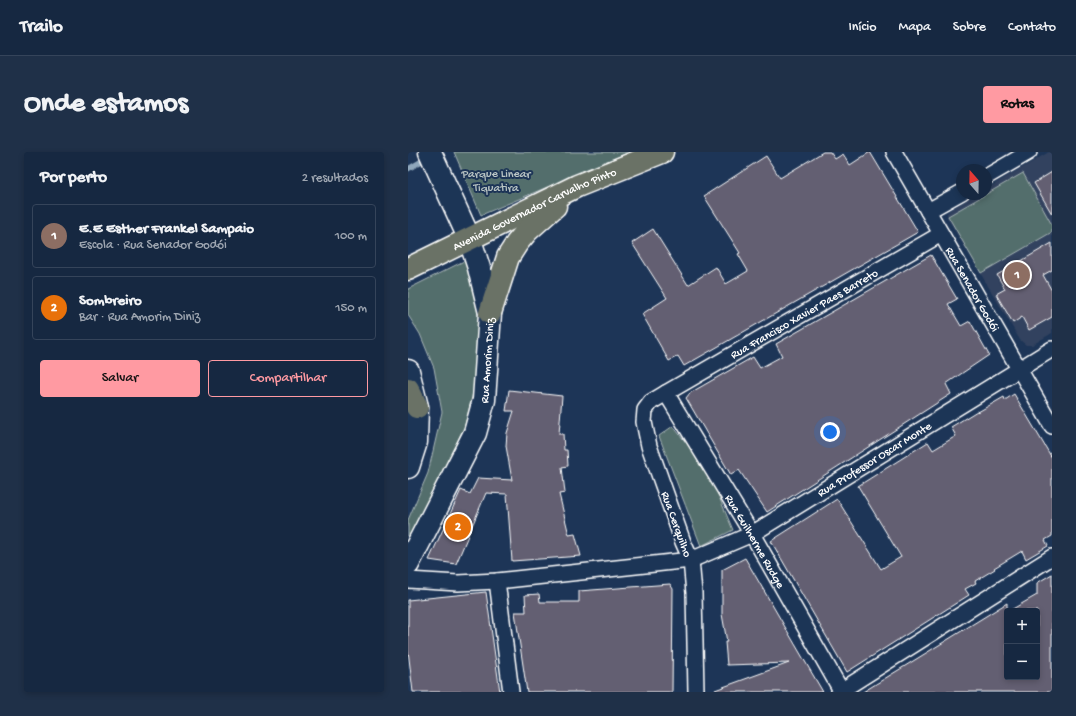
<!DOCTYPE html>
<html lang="pt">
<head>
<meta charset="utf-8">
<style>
  body { margin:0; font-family:"Gochi Hand",sans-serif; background:#1f3048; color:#f1f3f6 }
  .controls { position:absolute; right:12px; bottom:12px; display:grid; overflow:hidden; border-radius:4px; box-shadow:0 2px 6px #0003 }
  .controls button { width:36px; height:36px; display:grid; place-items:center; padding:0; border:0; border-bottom:1px solid #35445a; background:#162841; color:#f1f3f6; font:20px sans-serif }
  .compass { position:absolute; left:548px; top:12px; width:36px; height:36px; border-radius:50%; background:#162841; box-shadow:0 2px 6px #0003; rotate:340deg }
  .you { position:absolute; left:422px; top:280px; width:14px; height:14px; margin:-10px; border:3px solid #fff; border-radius:50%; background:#1a73e8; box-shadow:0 0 0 6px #1a73e833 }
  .badge { display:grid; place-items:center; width:26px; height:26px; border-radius:50%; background:#ff9aa2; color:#fff; font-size:13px; font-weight:700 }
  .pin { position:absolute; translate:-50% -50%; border:2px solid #fff; box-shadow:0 1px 4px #0006 }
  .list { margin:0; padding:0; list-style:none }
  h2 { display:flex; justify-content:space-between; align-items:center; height:52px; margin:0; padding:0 16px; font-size:17px }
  h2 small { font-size:13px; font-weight:400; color:#9ea6b1 }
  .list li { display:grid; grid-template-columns:26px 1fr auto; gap:12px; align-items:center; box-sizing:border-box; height:64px; margin:0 8px 8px; padding:0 8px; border:1px solid #35445a; border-radius:4px }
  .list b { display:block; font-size:15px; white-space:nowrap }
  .list p { margin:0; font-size:13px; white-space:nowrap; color:#9ea6b1 }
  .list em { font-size:13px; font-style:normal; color:#9ea6b1 }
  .actions { display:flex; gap:8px; padding:12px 16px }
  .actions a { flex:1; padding:9px 0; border:1px solid #ff9aa2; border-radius:4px; text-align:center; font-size:14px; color:#ff9aa2 }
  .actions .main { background:#ff9aa2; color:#111 }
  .map { position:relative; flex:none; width:644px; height:540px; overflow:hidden; border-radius:4px }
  header { display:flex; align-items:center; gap:24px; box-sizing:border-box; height:56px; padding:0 20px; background:#162841; border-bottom:1px solid #35445a }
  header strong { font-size:19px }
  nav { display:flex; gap:22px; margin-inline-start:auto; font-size:14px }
  .intro { display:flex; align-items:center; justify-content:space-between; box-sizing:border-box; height:96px; padding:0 24px }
  h1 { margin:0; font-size:28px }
  .button { padding:10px 18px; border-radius:4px; background:#ff9aa2; color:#111; font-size:14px; font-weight:700 }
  main { display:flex; gap:24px; padding:0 24px }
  aside { flex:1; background:#162841; border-radius:4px; box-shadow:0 2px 6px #0003 }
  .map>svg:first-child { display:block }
  .built { fill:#32425f }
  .green { fill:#536e6c; stroke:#a9b6b6 }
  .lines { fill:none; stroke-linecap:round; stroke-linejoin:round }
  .stream { stroke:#8fa7bb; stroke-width:5 }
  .building { fill:#645f72; stroke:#fff }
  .street-casing { stroke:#fff; stroke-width:18 }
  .secondary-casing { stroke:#fff; stroke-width:25 }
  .primary-casing { stroke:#fff; stroke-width:25 }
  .street { stroke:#1d3557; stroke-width:15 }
  .secondary { stroke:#1d3557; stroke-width:22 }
  .primary { stroke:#6a7266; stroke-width:22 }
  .labels { text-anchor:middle; stroke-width:4; stroke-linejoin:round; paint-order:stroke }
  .park-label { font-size:12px; fill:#bac5c4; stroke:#1d3557 }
  .street-label { font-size:12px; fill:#fff; stroke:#1d3557 }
</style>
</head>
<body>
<header>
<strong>Trailo</strong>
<nav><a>Início</a><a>Mapa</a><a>Sobre</a><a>Contato</a></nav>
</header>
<div class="intro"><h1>Onde estamos</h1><a class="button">Rotas</a></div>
<main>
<aside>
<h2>Por perto<small>2 resultados</small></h2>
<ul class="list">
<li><span class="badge" style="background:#8d6e63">1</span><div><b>E.E Esther Frankel Sampaio</b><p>Escola · Rua Senador Godói</p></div><em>100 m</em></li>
<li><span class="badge" style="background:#e8710a">2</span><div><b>Sombreiro</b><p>Bar · Rua Amorim Diniz</p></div><em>150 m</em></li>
</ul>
<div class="actions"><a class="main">Salvar</a><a>Compartilhar</a></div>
</aside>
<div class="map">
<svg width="644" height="540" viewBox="0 0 644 540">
  <rect width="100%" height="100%" fill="#1d3557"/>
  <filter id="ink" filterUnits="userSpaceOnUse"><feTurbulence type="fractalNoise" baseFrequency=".025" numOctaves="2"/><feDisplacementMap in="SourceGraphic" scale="8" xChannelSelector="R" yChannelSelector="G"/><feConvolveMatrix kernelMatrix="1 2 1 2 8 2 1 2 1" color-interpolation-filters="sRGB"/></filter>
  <g filter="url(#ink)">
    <path class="built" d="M641,0H644V181L624,193H618L612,188L539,65V61L542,58L569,42H578V37Z"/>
    <path class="green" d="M46,0H222L73,63Z
      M615,21L644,73V80L573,121L540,64Z
      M60,107L71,159V216L57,273L0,399V368L20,321L34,260L26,216L12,182L0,163V137Z
      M265,274L300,319L325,378L293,394L251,284Z"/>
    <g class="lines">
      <path class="stream" d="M0,17L19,6"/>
    </g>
    <path class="building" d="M415,0H422L427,7L435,2L442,13L462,0L510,80L276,214L270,204L261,209L234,162L259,146L224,91L245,77L280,133L308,115L318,132L340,119L330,102L332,101L296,44L358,4L372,26Z
      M644,20V62L626,31Z
      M644,91V118L635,123L644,139V165L621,178L614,165L605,171L588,142L597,137L589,123Z
      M523,103L549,147L540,152L553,174L562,169L581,203L538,232L543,242L359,360L331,318L323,323L278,246L282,241L345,205L352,216L374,204L368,192Z
      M101,238L154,244L151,282H155L156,298H159L160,314L154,315L157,341L151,342L161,383L167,382L173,404L104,409L99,342L78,341L48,412L21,408L53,338L62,342L70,326L104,328L98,294L99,281L106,259H98Z
      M606,242L644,306V384L637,388L640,394L618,407L614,399L586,416L587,417L567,429L568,431L557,437L561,443L439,520L363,389L429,347L473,417L493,405L450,334L520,290L525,298L548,284L543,275L569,259L570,260L596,245L597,248Z
      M337,406L395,506L415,540H308L307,538L381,511L319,513L317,490H319L314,462V418Z
      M644,422V540H455L599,451V525H629V459H601L629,443V431Z
      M262,432L265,437L264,540H119L107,460H118L117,443L131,442L132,450H171V439Z
      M78,440L92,540H5L0,498V448Z"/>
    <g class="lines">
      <defs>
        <g id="street">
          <path id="s1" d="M486,0L644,274"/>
          <path d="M578,25L621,0"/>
          <path d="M520,59L554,40"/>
          <path id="s2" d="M258,241L344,382L434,540"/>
          <path id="s3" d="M0,428L50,431L89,429L283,408L344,382L644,197"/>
          <path d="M89,429L103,540"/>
          <path id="s4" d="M288,540L286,441L283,408L275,390L241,294L236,270L237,258L243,250L258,241L533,82"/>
          <path d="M431,540L644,405"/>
        </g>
        <g id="secondary">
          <path d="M0,219L9,255L8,290L0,315"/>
          <path id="s5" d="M0,412L67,281L76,248L82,161L71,116L62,88L22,0"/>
        </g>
        <g id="primary">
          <path id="s6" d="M0,117L169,34L254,0"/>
          <path d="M82,161L100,105L109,91L119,79L147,54"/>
          <path d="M0,237L9,255"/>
        </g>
      </defs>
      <use href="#street" class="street-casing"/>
      <use href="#secondary" class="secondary-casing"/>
      <use href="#primary" class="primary-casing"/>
      <use href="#street" class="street"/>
      <use href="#secondary" class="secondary"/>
      <use href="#primary" class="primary"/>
    </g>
  </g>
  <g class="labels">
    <g class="park-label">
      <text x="88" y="25">Parque Linear<tspan x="88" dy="14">Tiquatira</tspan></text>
    </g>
    <g class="street-label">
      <text dy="4" stroke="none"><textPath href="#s6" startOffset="140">Avenida Governador Carvalho Pinto</textPath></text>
      <text dy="4" stroke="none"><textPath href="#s1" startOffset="158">Rua Senador Godói</textPath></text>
      <text dy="4" stroke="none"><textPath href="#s4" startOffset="477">Rua Francisco Xavier Paes Barreto</textPath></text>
      <text dy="4" stroke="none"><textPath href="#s5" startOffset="221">Rua Amorim Diniz</textPath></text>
      <text dy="4" stroke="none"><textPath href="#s3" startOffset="494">Rua Professor Oscar Monte</textPath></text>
      <text transform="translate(269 372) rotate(70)" y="4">Rua Cerquilho</text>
      <text dy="4" stroke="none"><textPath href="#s2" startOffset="173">Rua Guilherme Rudge</textPath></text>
    </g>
  </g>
</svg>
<div class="controls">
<button>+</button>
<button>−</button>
</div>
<svg class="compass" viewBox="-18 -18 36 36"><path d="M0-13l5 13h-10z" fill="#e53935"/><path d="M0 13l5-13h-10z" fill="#9ea6b1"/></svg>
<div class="you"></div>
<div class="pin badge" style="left:609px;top:123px;background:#8d6e63">1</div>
<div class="pin badge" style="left:50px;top:375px;background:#e8710a">2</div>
</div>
</main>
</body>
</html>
